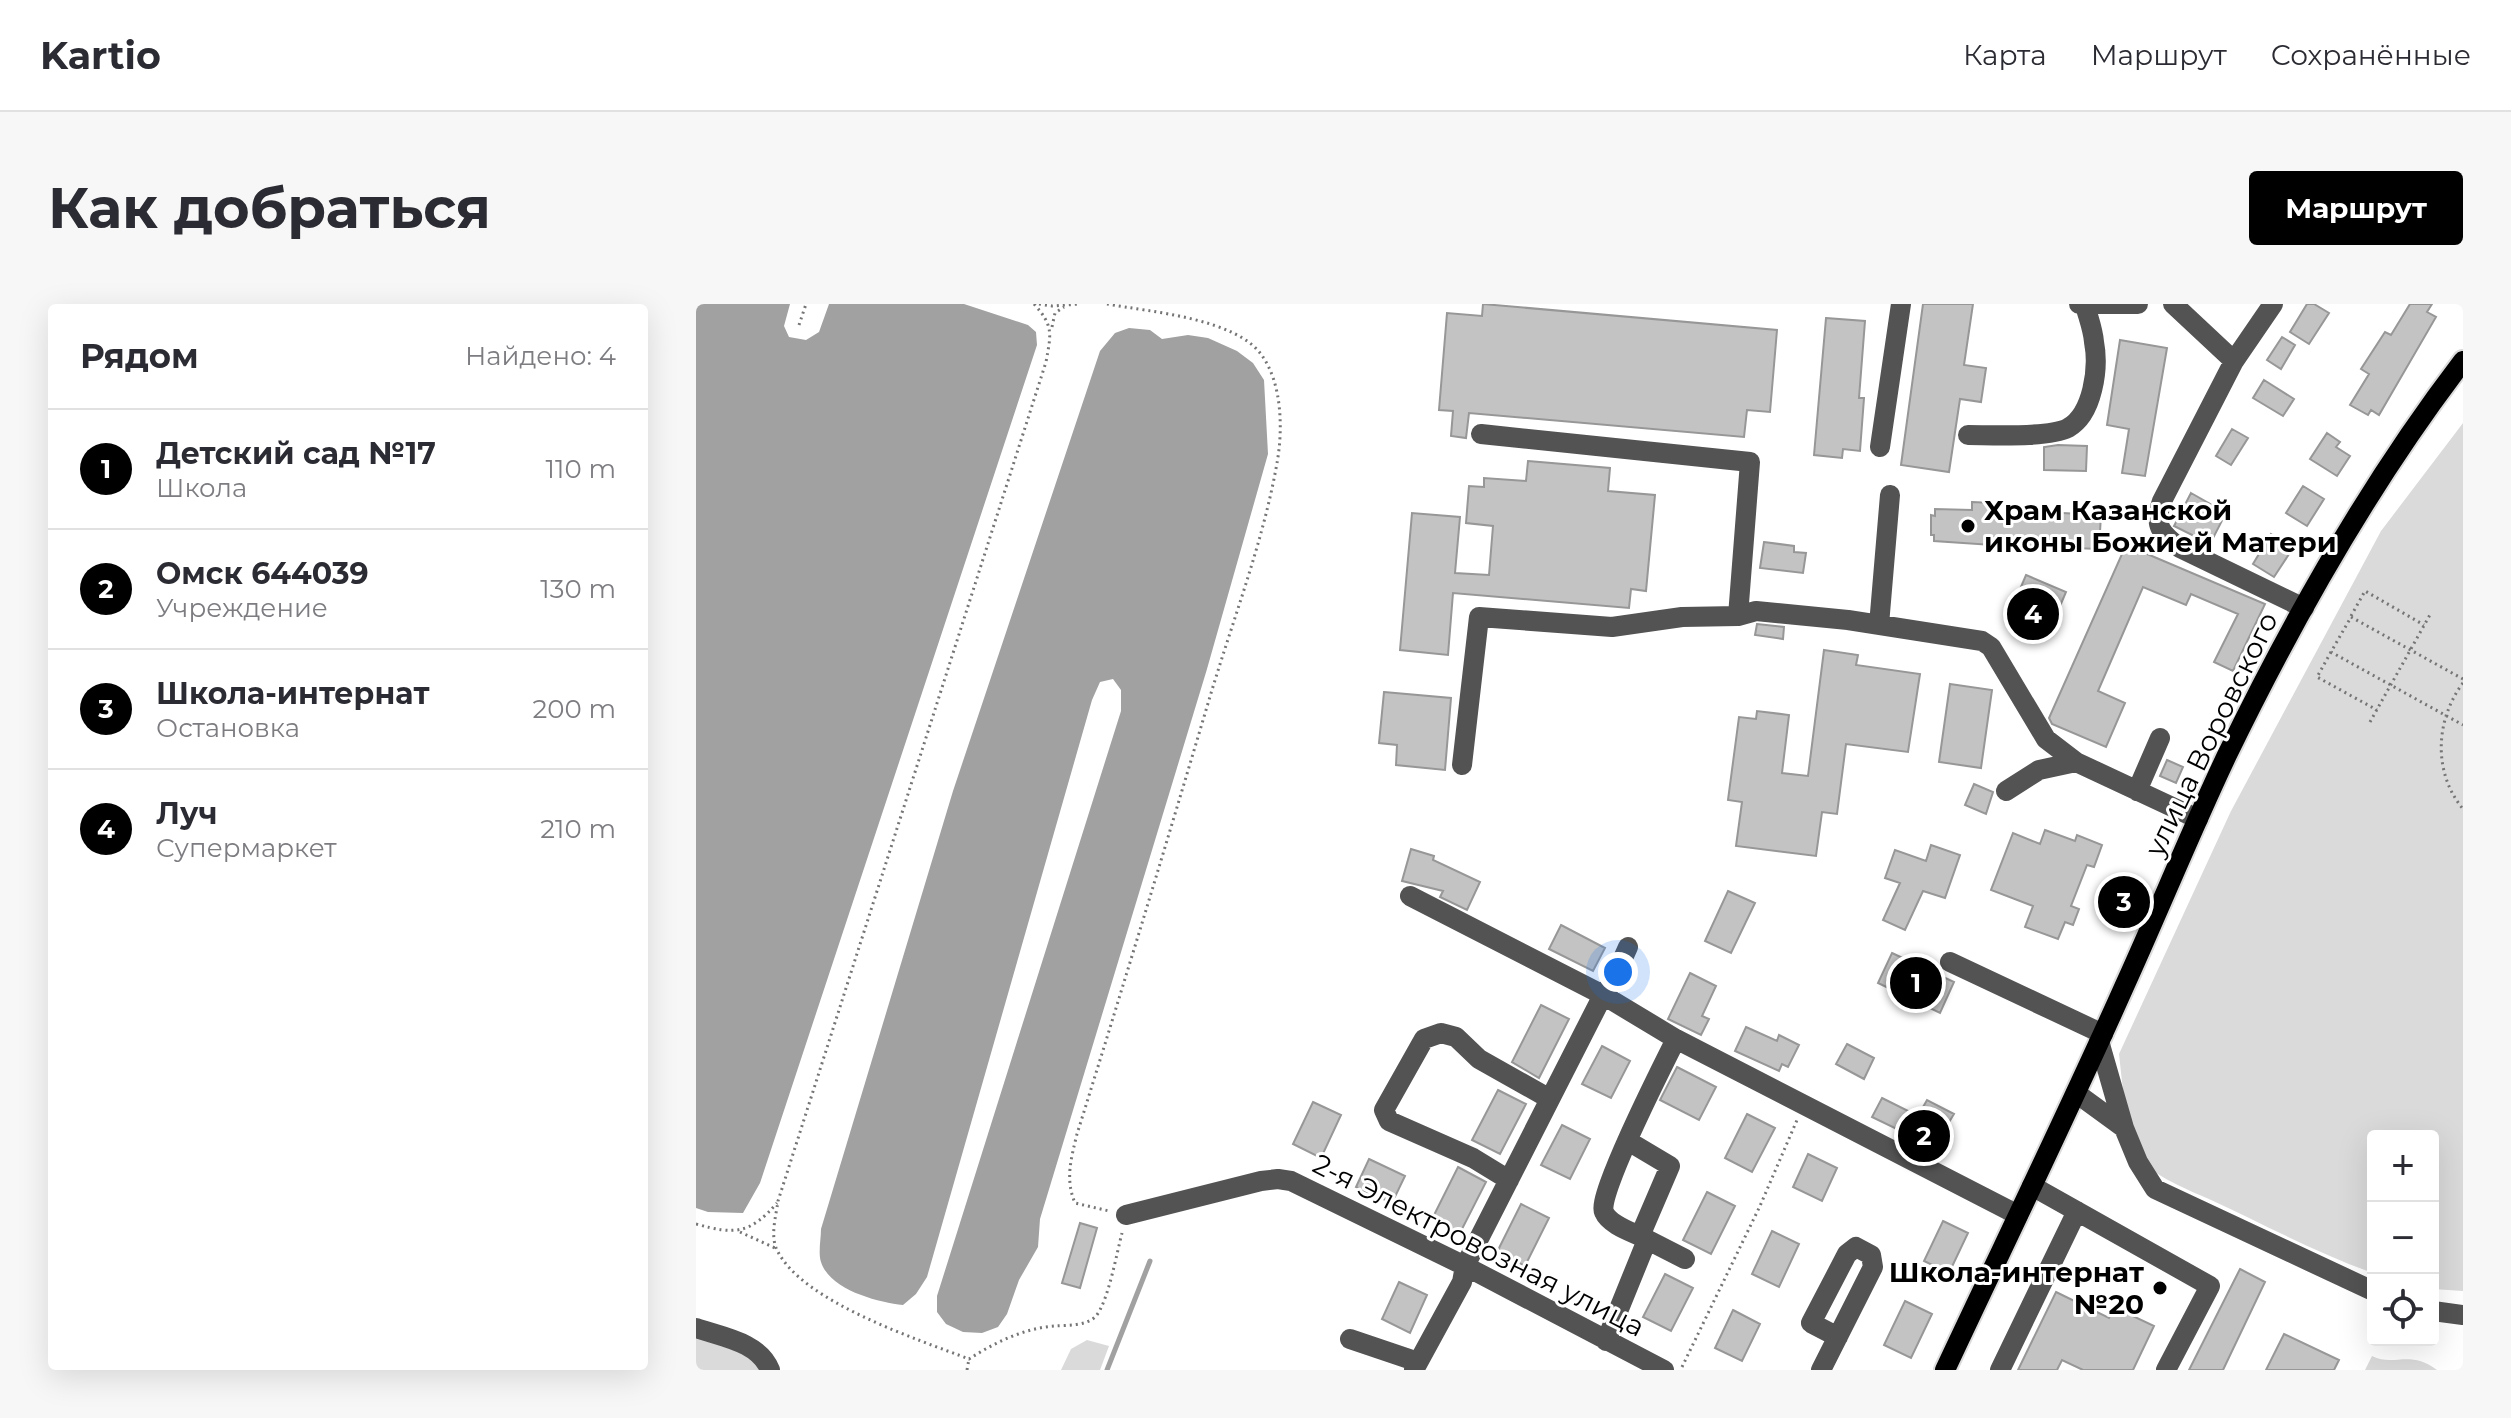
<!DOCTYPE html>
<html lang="ru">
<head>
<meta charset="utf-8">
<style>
  body { margin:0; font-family:Montserrat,sans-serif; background:#f7f7f7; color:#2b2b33 }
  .controls { position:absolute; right:24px; bottom:24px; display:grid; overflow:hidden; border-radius:8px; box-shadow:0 8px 32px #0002 }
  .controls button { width:72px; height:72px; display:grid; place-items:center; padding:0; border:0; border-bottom:2px solid #e1e1e2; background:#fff; color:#2b2b33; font:40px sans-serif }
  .you { position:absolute; left:922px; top:668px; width:28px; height:28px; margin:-20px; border:6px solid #fff; border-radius:50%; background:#1a73e8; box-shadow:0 0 0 12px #1a73e833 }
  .badge { display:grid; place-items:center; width:52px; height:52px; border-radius:50%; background:#000; color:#fff; font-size:26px; font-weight:700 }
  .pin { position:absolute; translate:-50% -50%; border:4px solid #fff; box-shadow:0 2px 8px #0006 }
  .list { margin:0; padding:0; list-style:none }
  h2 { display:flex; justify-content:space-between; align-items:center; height:104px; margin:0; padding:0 32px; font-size:34px }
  h2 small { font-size:26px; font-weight:400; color:#7c7c81 }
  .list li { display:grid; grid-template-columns:52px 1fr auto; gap:24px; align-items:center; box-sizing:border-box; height:120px; padding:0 32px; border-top:2px solid #e1e1e2 }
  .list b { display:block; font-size:30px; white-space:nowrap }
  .list p { margin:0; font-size:26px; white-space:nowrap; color:#7c7c81 }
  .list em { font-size:26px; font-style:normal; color:#7c7c81 }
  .icon { flex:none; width:44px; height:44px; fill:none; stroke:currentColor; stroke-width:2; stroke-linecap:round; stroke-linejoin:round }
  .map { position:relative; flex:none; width:1767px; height:1066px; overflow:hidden; border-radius:8px }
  header { display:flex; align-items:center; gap:48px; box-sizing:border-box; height:112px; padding:0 40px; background:#fff; border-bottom:2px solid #e1e1e2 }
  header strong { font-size:38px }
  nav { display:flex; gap:44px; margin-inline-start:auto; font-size:28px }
  .intro { display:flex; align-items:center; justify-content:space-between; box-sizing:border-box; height:192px; padding:0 48px }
  h1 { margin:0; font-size:56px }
  .button { padding:20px 36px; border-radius:8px; background:#000; color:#fff; font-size:28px; font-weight:700 }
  main { display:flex; gap:48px; padding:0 48px }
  aside { flex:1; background:#fff; border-radius:8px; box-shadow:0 8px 32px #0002 }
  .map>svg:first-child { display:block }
  .green { fill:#dadada }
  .water { fill:#a1a1a1 }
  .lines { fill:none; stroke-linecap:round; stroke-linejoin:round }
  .stream { stroke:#a1a1a1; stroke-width:5 }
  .building { fill:#c3c3c3; stroke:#979797; stroke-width:2 }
  .major-casing { stroke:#dbdbdb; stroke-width:24 }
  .path { stroke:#757575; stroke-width:3; stroke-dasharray:2 4; stroke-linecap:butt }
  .minor { stroke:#535353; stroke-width:20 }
  .major { stroke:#000; stroke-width:20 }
  .poi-dot { fill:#000; stroke:#fff; stroke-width:3 }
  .labels { text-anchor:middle; stroke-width:6; stroke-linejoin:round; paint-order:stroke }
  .poi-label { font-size:28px; font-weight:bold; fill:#000; stroke:#fff; text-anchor:start }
  .street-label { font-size:28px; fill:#000; stroke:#fff }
</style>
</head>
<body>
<header>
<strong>Kartio</strong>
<nav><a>Карта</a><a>Маршрут</a><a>Сохранённые</a></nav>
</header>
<div class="intro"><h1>Как добраться</h1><a class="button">Маршрут</a></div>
<main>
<aside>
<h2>Рядом<small>Найдено: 4</small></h2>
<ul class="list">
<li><span class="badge">1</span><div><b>Детский сад №17</b><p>Школа</p></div><em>110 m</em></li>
<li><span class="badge">2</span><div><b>Омск 644039</b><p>Учреждение</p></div><em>130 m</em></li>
<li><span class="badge">3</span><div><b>Школа-интернат</b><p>Остановка</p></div><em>200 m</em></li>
<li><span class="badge">4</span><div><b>Луч</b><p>Супермаркет</p></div><em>210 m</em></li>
</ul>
</aside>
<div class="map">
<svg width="1767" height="1066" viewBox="0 0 1767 1066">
  <rect width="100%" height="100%" fill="#fff"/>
  <path class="green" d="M1767,119V987L1737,985V832H1677V969C1621,949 1569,921 1515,896C1500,889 1461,874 1452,861C1430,831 1427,785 1423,750L1535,507L1685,227Z
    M0,1017L80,1066H0Z
    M391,1036L413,1042L404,1066H365L375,1045Z
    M1676,1052C1698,1063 1714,1045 1741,1066H1669Z"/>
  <path class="water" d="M0,0H94L88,22L93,33L110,36L123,28L133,0H268L332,21L340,28L341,41L64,879L47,909L12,908L0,904Z
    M433,24L454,26L466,35L492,31L512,34L541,47L557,59L568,76L572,150L511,365L344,915L342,943L323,976L311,1010L302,1023L286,1029L267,1028L250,1020L241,1008V992L425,407V386L417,375L404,378L396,396L231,973L220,990L207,1001C181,998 134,986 125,958C122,949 125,935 125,925L257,487L404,47L419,29Z"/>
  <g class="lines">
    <path class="stream" d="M411,1066L454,957"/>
  </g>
  <path class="building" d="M787,0L1081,26L1074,108L1051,106L1048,133L773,109L770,134L755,132L757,107L743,106L751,9L786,12Z
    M1227,0H1277L1268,61L1290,64L1285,98L1264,95L1253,168L1205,161Z
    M1611,0H1618L1633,9L1613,40L1594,28Z
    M1714,0H1736L1731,8L1740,13L1683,111L1675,106L1672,111L1654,101L1673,70L1665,65L1689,28L1695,31Z
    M1130,14L1169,17L1163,94H1168L1164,147L1147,145L1146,154L1118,151Z
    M1586,33L1599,41L1585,65L1571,56Z
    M1424,36L1471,44L1449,172L1426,169L1433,125L1411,121Z
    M1568,76L1598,95L1587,112L1557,94Z
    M1536,125L1552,134L1535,161L1520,152Z
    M1631,129L1644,138L1640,143L1654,152L1641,172L1614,155Z
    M1362,141L1391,142L1390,167L1348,166V143Z
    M832,157L914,164L912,187L959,191L950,287L935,285L933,304L757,289L752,351L704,346L716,209L764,213L759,269L793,271L797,222L770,219L773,182L788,183V174L830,177Z
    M1607,182L1628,195L1611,222L1590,209Z
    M1495,189L1518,202L1520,198L1532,205L1514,240L1478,222Z
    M1276,198L1298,199L1297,214L1325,215V207L1405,211L1403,245L1324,242V234L1296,233V241L1238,237V231H1235V211L1239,212V205L1276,206Z
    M1575,230L1597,244L1578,273L1557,260Z
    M1068,238L1098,242V248L1110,249L1107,269L1064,264Z
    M1430,241L1569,300L1537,367L1518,358L1542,310L1495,290L1490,301L1447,283L1402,387L1429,399L1410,443L1356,420L1353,414Z
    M1330,271L1370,288L1353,328L1313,311Z
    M1061,320L1088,323L1087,335L1059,331Z
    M1128,346L1162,351L1160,361L1224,370L1212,448L1150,440L1141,510L1126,508L1120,552L1040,542L1046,498L1032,496L1043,413L1060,415L1061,407L1093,411L1086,469L1112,472Z
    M1254,380L1296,386L1285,464L1243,458Z
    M688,388L755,394L749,466L700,461L701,441L683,439Z
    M1471,456L1487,463L1480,479L1464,472Z
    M1278,480L1297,488L1290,510L1269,501Z
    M1349,526L1379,537L1381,531L1406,541L1398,563L1391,561L1375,602L1383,605L1377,621L1369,618L1362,635L1329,623L1337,602L1295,586L1317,529L1344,540Z
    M1235,541L1264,551L1249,594L1227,587L1209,626L1187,616L1204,579L1189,574L1199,546L1230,557Z
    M715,545L738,552L737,556L784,578L771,606L744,593L747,587L706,577Z
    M1032,587L1059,599L1035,649L1009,637Z
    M865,621L909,644L897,667L853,645Z
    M1196,649L1258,678L1244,709L1182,679Z
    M994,669L1020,682L1006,712L1013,715L1005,731L972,715Z
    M845,701L873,715L843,774L816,758Z
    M1050,723L1081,737L1083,731L1103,741L1092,763L1086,760L1083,767L1039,747Z
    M1151,740L1178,754L1168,775L1140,760Z
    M906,742L934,757L915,794L886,780Z
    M981,763L1020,783L1003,816L964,796Z
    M802,786L830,800L804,850L776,836Z
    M1186,794L1222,812L1231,796L1258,810L1238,843L1176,813Z
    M617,798L645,811L625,854L597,840Z
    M1051,810L1079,824L1056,868L1029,854Z
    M866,821L894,835L874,875L845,861Z
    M1112,850L1141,864L1126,897L1097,883Z
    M673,855L709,872L696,899L660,883Z
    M762,863L790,878L764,929L736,915Z
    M1011,888L1039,902L1015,950L987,936Z
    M825,900L853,914L829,962L801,948Z
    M1247,917L1272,929L1253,969L1228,957Z
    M384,919L401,924L384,984L366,979Z
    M1076,927L1103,940L1083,983L1056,970Z
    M1544,965L1569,978L1527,1066H1493Z
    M969,970L997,984L975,1027L947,1013Z
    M703,978L731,991L714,1029L686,1015Z
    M1360,988L1413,1014L1418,1003L1458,1022L1437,1066H1387L1366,1056L1361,1066H1322Z
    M1209,997L1236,1010L1215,1054L1188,1041Z
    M1037,1006L1064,1020L1046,1057L1019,1044Z
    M1588,1030L1643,1056L1638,1066H1570Z"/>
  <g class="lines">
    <defs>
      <path id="major" d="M1249,1066C1309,938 1371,811 1428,683C1463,606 1495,527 1531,451C1597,315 1675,177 1767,57"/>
    </defs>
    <use href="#major" class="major-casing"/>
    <path class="path" d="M338,0C358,22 355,30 350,58L82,897C80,912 74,932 81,946C106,998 221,1035 273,1055C298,1039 328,1024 359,1022C372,1021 391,1022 400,1012C412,998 421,948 426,929
      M343,0L356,2L384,0
      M411,0C454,8 542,14 567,53C586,81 587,126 581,159C567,239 536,318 513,396C470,541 426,686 381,830C375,855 369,875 379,899L413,907
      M103,21L110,0
      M356,23L359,9L368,3
      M1655,312L1669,287L1728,321
      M1635,348L1621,373L1681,406
      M1767,375L1655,313L1635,348L1767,421
      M1767,379C1739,416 1737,469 1767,505
      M1674,418L1735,309
      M0,920C39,931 54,930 81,899
      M44,928L79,944
      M986,1063L1064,902L1101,816
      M271,1066L273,1055"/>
    <path class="minor" d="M1383,0H1442
      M1477,0L1538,57
      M1577,0L1538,57L1466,197C1457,222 1465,229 1484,244L1608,304
      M785,130L1054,158L1042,312
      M1272,131C1295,131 1353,134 1372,124C1397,110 1403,64 1398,38C1397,25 1392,13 1389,1
      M1184,143L1205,0
      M1183,321L1194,191
      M766,461L783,313L916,323L986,313L1042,312L1060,307L1152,316L1286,337L1295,343L1350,435L1380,458L1502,515
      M1310,487L1343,466L1380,458
      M1441,487L1464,434
      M714,592L907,691L980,735L1322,911
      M1254,658L1407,730
      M1403,737L1428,824
      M1380,789L1428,824L1442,858L1459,885L1677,987
      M932,837L974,862L944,932C933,927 913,920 908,908C900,893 968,759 980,735
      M813,876L777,854L693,817L688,806L728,735L745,729L760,733L783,755L854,795
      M1336,882L1514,982L1470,1066
      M430,911L565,877L582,875L595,877L769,962L968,1066
      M944,932L989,955
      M1737,1007L1767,1011
      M0,1024C26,1033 63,1038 74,1066
      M654,1035L722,1058
      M910,1037L951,936
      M718,1066L766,978L769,962L907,691L915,681L932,643
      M1125,1066L1177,963L1175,951L1160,943L1151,950L1115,1019L1142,1033
      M1304,1066L1381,907"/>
    <use href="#major" class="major"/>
  </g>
  <g class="poi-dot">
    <circle cx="1272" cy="222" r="8"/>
    <circle cx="1464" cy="984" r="8"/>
  </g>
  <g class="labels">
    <g class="poi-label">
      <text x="1288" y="216">Храм Казанской<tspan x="1288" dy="32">иконы Божией Матери</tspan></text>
      <text x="1448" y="978" text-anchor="end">Школа-интернат<tspan x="1448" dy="32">№20</tspan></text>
    </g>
    <g class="street-label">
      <text transform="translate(1515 430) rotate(-64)" y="10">улица Воровского</text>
      <text transform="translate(783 941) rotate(27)" y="10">2-я Электровозная улица</text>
    </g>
  </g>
</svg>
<div class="controls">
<button>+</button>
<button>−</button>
<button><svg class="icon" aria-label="locate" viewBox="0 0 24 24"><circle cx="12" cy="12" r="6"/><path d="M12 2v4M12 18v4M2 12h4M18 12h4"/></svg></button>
</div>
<div class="you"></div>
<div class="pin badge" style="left:1220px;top:679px">1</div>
<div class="pin badge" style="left:1228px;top:832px">2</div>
<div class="pin badge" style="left:1428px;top:598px">3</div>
<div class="pin badge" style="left:1337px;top:310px">4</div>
</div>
</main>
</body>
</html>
